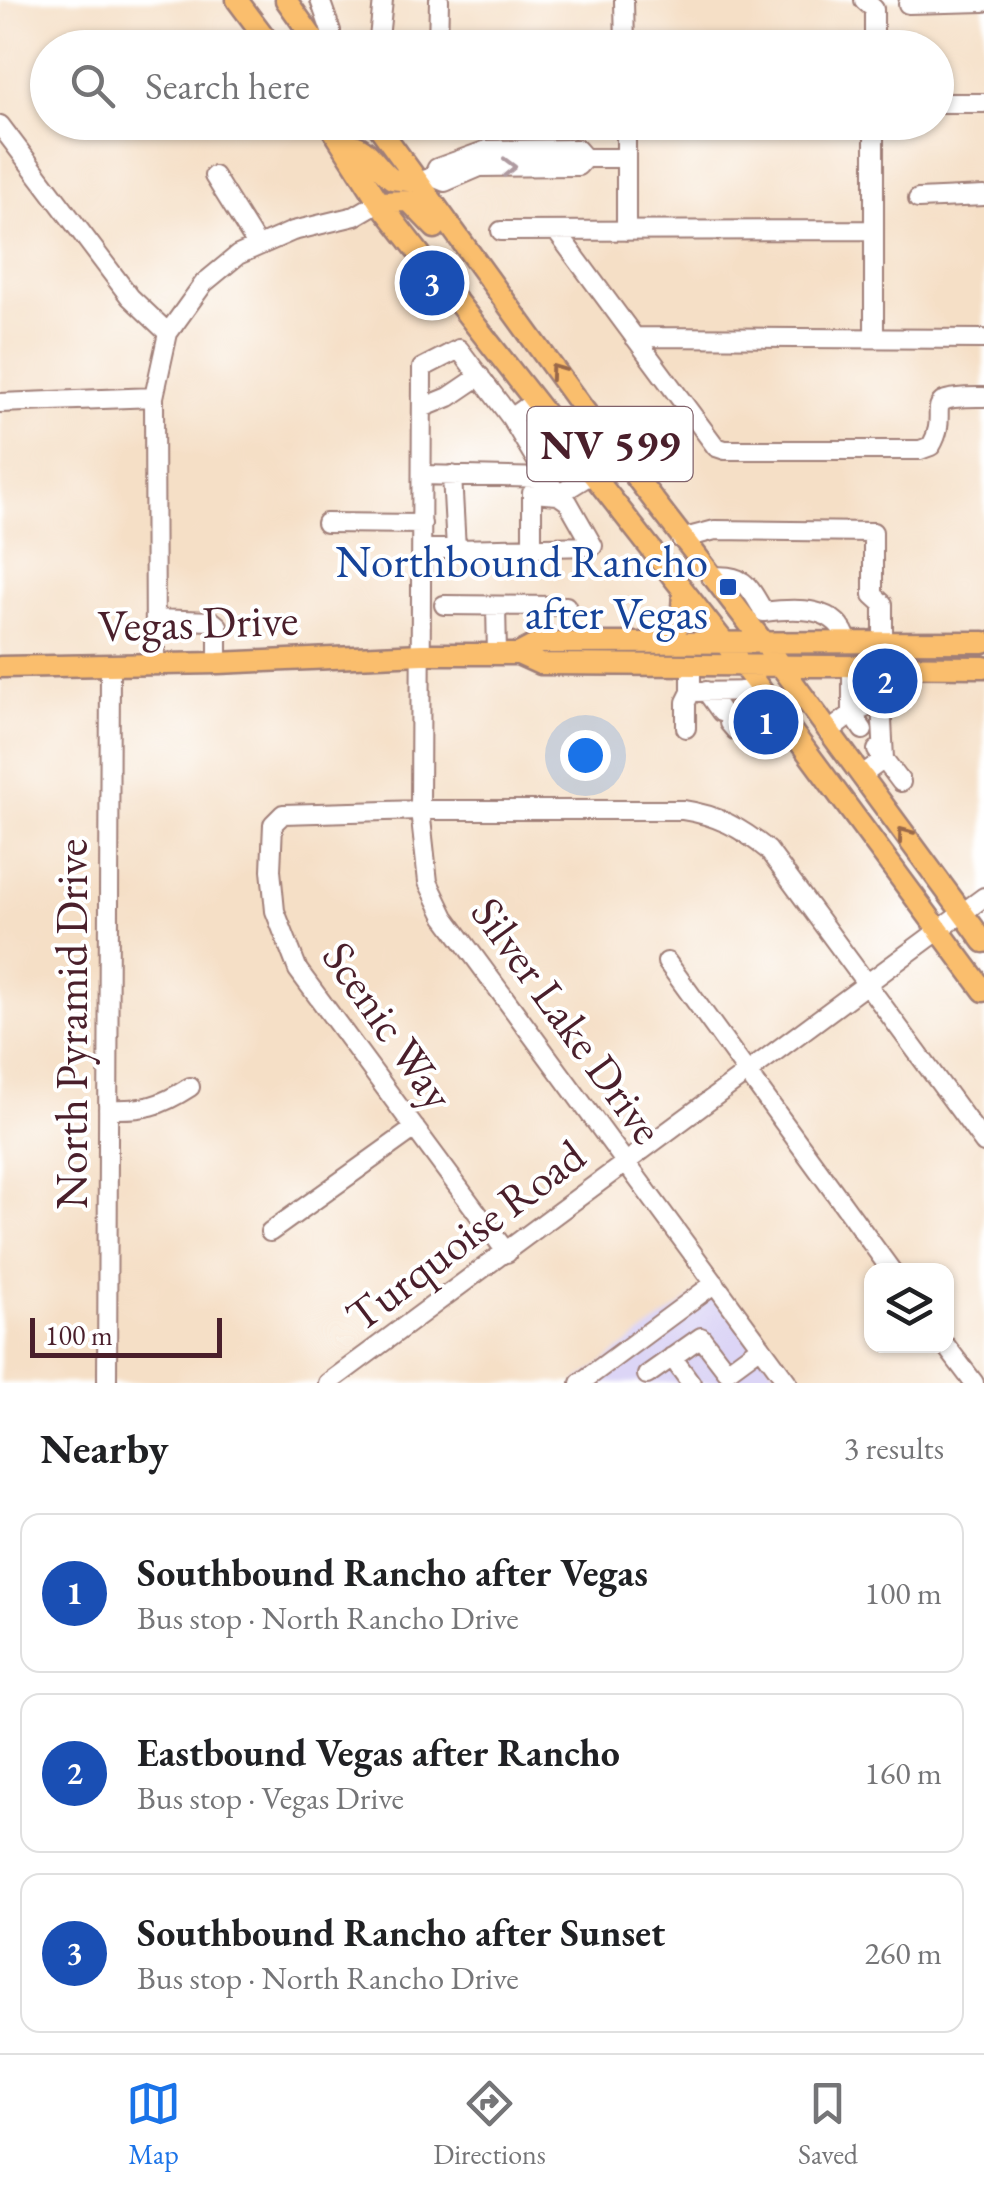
<!DOCTYPE html>
<html lang="en">
<head>
<meta charset="utf-8">
<style>
  body { margin:0; font-family:"EB Garamond",serif; background:#f2f2f2; color:#202124 }
  .controls { position:absolute; right:30px; bottom:30px; display:grid; overflow:hidden; border-radius:20px; box-shadow:0 2px 8px #0004 }
  .controls button { width:90px; height:90px; display:grid; place-items:center; padding:0; border:0; border-bottom:2px solid #e0e0e0; background:#fff; color:#202124; font:50px sans-serif }
  .scale { position:absolute; left:30px; bottom:25px; width:192px; box-sizing:border-box; padding-left:10px; border:5px solid #4a1f2b; border-top:0; font-size:28px; line-height:35px; white-space:nowrap; color:#4a1f2b; -webkit-text-stroke:8px #fff; paint-order:stroke }
  .you { position:absolute; left:585px; top:755px; width:35px; height:35px; margin:-25px; border:8px solid #fff; border-radius:50%; background:#1a73e8; box-shadow:0 0 0 15px #1a73e833 }
  .badge { display:grid; place-items:center; width:65px; height:65px; border-radius:50%; background:#1a73e8; color:#fff; font-size:32px; font-weight:700 }
  .pin { position:absolute; translate:-50% -50%; border:5px solid #fff; box-shadow:0 2px 10px #0006 }
  .list { margin:0; padding:0; list-style:none }
  h2 { display:flex; justify-content:space-between; align-items:center; height:130px; margin:0; padding:0 40px; font-size:42px }
  h2 small { font-size:32px; font-weight:400; color:#757577 }
  .list li { display:grid; grid-template-columns:65px 1fr auto; gap:30px; align-items:center; box-sizing:border-box; height:160px; margin:0 20px 20px; padding:0 20px; border:2px solid #e0e0e0; border-radius:20px }
  .list b { display:block; font-size:38px; white-space:nowrap }
  .list p { margin:0; font-size:32px; white-space:nowrap; color:#757577 }
  .list em { font-size:32px; font-style:normal; color:#757577 }
  .icon { flex:none; width:55px; height:55px; fill:none; stroke:currentColor; stroke-width:2; stroke-linecap:round; stroke-linejoin:round }
  .map { position:relative; flex:none; width:984px; height:1383px; overflow:hidden }
  .search { position:absolute; background:#fff; box-shadow:0 2px 8px #0004; left:30px; right:30px; top:30px; height:110px; display:flex; align-items:center; gap:25px; box-sizing:border-box; padding:0 35px; border-radius:55px; color:#757577; font-size:38px }
  .sheet { height:670px; background:#fff }
  nav { display:flex; justify-content:space-around; align-items:center; box-sizing:border-box; height:140px; border-top:2px solid #e0e0e0; background:#fff; font-size:28px; color:#757577 }
  nav a { display:grid; justify-items:center; gap:5px }
  nav .on { color:#1a73e8 }
  .map>svg:first-child { display:block }
  .built { fill:#dcd5f6 }
  .lines { fill:none; stroke-linecap:round; stroke-linejoin:round }
  .minor-tunnel { stroke:#d3b9a7; stroke-width:18; stroke-dasharray:18 9; stroke-linecap:butt }
  .minor-casing { stroke:#a07f78; stroke-width:22 }
  .major-casing { stroke:#a07f78; stroke-width:25 }
  .minor { stroke:#fff; stroke-width:18 }
  .major { stroke:#fabe6d; stroke-width:20 }
  .oneway { stroke:#ae9aa0 }
  .oneway2 { stroke:#996749 }
  .transit-dot { fill:#1a4fb4; stroke:#fff; stroke-width:4 }
  .labels { text-anchor:middle; stroke-width:8; stroke-linejoin:round; paint-order:stroke }
  .shield { fill:#fff; stroke:#80626b; stroke-width:2.5 }
  .shield-label { font-size:42px; font-weight:bold; fill:#4a1f2b }
  .transit-label { font-size:45px; fill:#164399; stroke:#fff; text-anchor:end }
  .street-label { font-size:45px; fill:#4a1f2b; stroke:#fff }
</style>
</head>
<body>
<div class="map">
<svg width="984" height="1383" viewBox="0 0 984 1383">
  <rect width="100%" height="100%" fill="#fff"/>
  <filter id="ink" filterUnits="userSpaceOnUse"><feTurbulence type="fractalNoise" baseFrequency=".01" numOctaves="2"/><feDisplacementMap in="SourceGraphic" scale="20" xChannelSelector="R" yChannelSelector="G"/><feConvolveMatrix kernelMatrix="1 2 1 2 8 2 1 2 1" color-interpolation-filters="sRGB"/></filter>
  <filter id="wash" filterUnits="userSpaceOnUse"><feTurbulence type="fractalNoise" baseFrequency=".0048" numOctaves="4" result="noise"/><feDisplacementMap in="SourceGraphic" scale="40" xChannelSelector="R" yChannelSelector="G"/><feGaussianBlur stdDeviation="2.25" result="paint"/><feColorMatrix in="noise" values="0 0 0 0 0 0 0 0 0 0 0 0 0 0 0 0 0 1.4 0 .05"/><feComposite in="paint" operator="in"/></filter>
  <g filter="url(#wash)">
    <rect width="100%" height="100%" fill="#f5dfc6"/>
    <path class="built" d="M710,1284L784,1383H575Z"/>
  </g>
  <g filter="url(#ink)">
    <g class="lines">
      <path class="minor-tunnel" d="M734,707L743,719"/>
      <defs>
        <path id="minor" d="M320,0L331,31V48
          M624,0L625,48
          M864,0L874,9V48
          M908,4L984,2
          M378,48L383,0
          M438,48L439,0
          M936,103H984
          M626,122V231
          M0,125L130,297L168,333
          M214,176L257,245
          M433,177L437,168L487,150L577,149L585,158
          M417,182L433,177L445,182L480,167L578,166L585,158H626
          M918,199L984,196
          M501,231L873,230
          M556,231L716,447L725,450H920L931,446C953,409 913,396 984,397
          M634,337L984,339
          M874,337V122
          M0,403L154,397
          M422,408L449,397L480,376
          M511,418L459,349L422,368L420,810L428,882L445,917L788,1383
          M422,475L547,478L511,418L535,401
          M326,523L422,524
          M681,539L715,530L873,532V595L883,604V643
          M532,547V493L558,495L590,475
          M422,549H456L452,475
          M456,549L593,546L568,502L558,495L547,478
          M711,577C744,573 749,586 764,612C795,608 839,605 848,643
          M444,605L566,606
          M496,606L497,654
          M155,619L212,621L218,626V663
          M155,664L154,397L168,333L204,283L238,255L293,231L355,216L379,202
          M691,665V692L762,691
          M706,691L721,712
          M741,691L769,728
          M729,723L735,730L788,727
          M686,728V702L691,692
          M863,730L852,714C880,701 890,700 891,667
          M828,732L852,714V666
          M877,750L901,782
          M861,776L884,759L881,701
          M667,962L891,1270
          M108,1109C145,1110 159,1107 190,1087
          M270,1232L415,1128
          M507,1253L298,970L275,911L271,870L273,824L283,814L420,810H683C717,815 741,828 768,850L984,1143
          M946,1346L974,1383
          M672,1357L691,1383
          M647,1375L701,1337L727,1371L761,1346
          M107,1383L110,665
          M328,1383L984,897
          M580,1383L715,1283"/>
        <path id="major" d="M237,0L273,48
          M286,0L320,48
          M328,122L379,202L753,679L984,991
          M375,122L584,410L764,643L984,942
          M344,143C369,144 374,166 392,179L417,182
          M379,202L409,201L435,228
          M659,643L681,623L683,593
          M518,654L539,643L984,642
          M0,667L218,663L422,654H518L540,664L984,667"/>
      </defs>
      <use href="#minor" class="minor-casing"/>
      <use href="#major" class="major-casing"/>
      <use href="#minor" class="minor"/>
      <use href="#major" class="major"/>
    </g>
    <defs><path id="oneway-chevron" d="M-2-3.5L2.5 0L-2 3.5" fill="none" stroke-width="1.6" stroke-linecap="round" stroke-linejoin="round" transform="scale(2.5)"/></defs>
    <use class="oneway" href="#oneway-chevron" transform="translate(509 167) rotate(-1)"/>
    <g class="oneway2">
      <use href="#oneway-chevron" transform="translate(556 371) rotate(-126)"/>
      <use href="#oneway-chevron" transform="translate(904 834) rotate(-127)"/>
    </g>
  </g>
  <rect class="transit-dot" x="718" y="577" width="20" height="20" rx="5"/>
  <g class="labels">
    <rect class="shield" x="527.5" y="407" width="165" height="74" rx="8"/>
    <g class="shield-label">
      <text x="610" y="459">NV 599</text>
    </g>
    <g class="transit-label">
      <text x="708" y="577">Northbound Rancho<tspan x="708" dy="52">after Vegas</tspan></text>
    </g>
    <g class="street-label">
      <text transform="translate(198 622) rotate(-2)" y="16">Vegas Drive</text>
      <text transform="translate(568 1020) rotate(54)" y="16">Silver Lake Drive</text>
      <text transform="translate(71 1024) rotate(-90)" y="16">North Pyramid Drive</text>
      <text transform="translate(389 1025) rotate(55)" y="16">Scenic Way</text>
      <text transform="translate(465 1235) rotate(-37)" y="16">Turquoise Road</text>
    </g>
  </g>
</svg>
<div class="controls">
<button><svg class="icon" aria-label="layers" viewBox="0 0 24 24"><path d="M12 4l9 5-9 5-9-5zM3 14l9 5 9-5"/></svg></button>
</div>
<div class="scale">100 m</div>
<div class="you"></div>
<div class="pin badge" style="left:766px;top:722px;background:#1a4fb4">1</div>
<div class="pin badge" style="left:885px;top:681px;background:#1a4fb4">2</div>
<div class="pin badge" style="left:432px;top:283px;background:#1a4fb4">3</div>
<div class="search"><svg class="icon" aria-label="search" viewBox="0 0 24 24"><circle cx="10" cy="10" r="6"/><path d="M15 15l6 6"/></svg>Search here</div>
</div>
<section class="sheet">
<h2>Nearby<small>3 results</small></h2>
<ul class="list">
<li><span class="badge" style="background:#1a4fb4">1</span><div><b>Southbound Rancho after Vegas</b><p>Bus stop · North Rancho Drive</p></div><em>100 m</em></li>
<li><span class="badge" style="background:#1a4fb4">2</span><div><b>Eastbound Vegas after Rancho</b><p>Bus stop · Vegas Drive</p></div><em>160 m</em></li>
<li><span class="badge" style="background:#1a4fb4">3</span><div><b>Southbound Rancho after Sunset</b><p>Bus stop · North Rancho Drive</p></div><em>260 m</em></li>
</ul>
</section>
<nav>
<a class="on"><svg class="icon" aria-label="map" viewBox="0 0 24 24"><path d="M3 6l6-2 6 2 6-2v14l-6 2-6-2-6 2zM9 4v14M15 6v14"/></svg>Map</a>
<a><svg class="icon" aria-label="directions" viewBox="0 0 24 24"><path d="M12 3l9 9-9 9-9-9zM9 14v-3h6M13 9l2 2-2 2"/></svg>Directions</a>
<a><svg class="icon" aria-label="saved" viewBox="0 0 24 24"><path d="M7 4h10v16l-5-4-5 4z"/></svg>Saved</a>
</nav>
</body>
</html>
